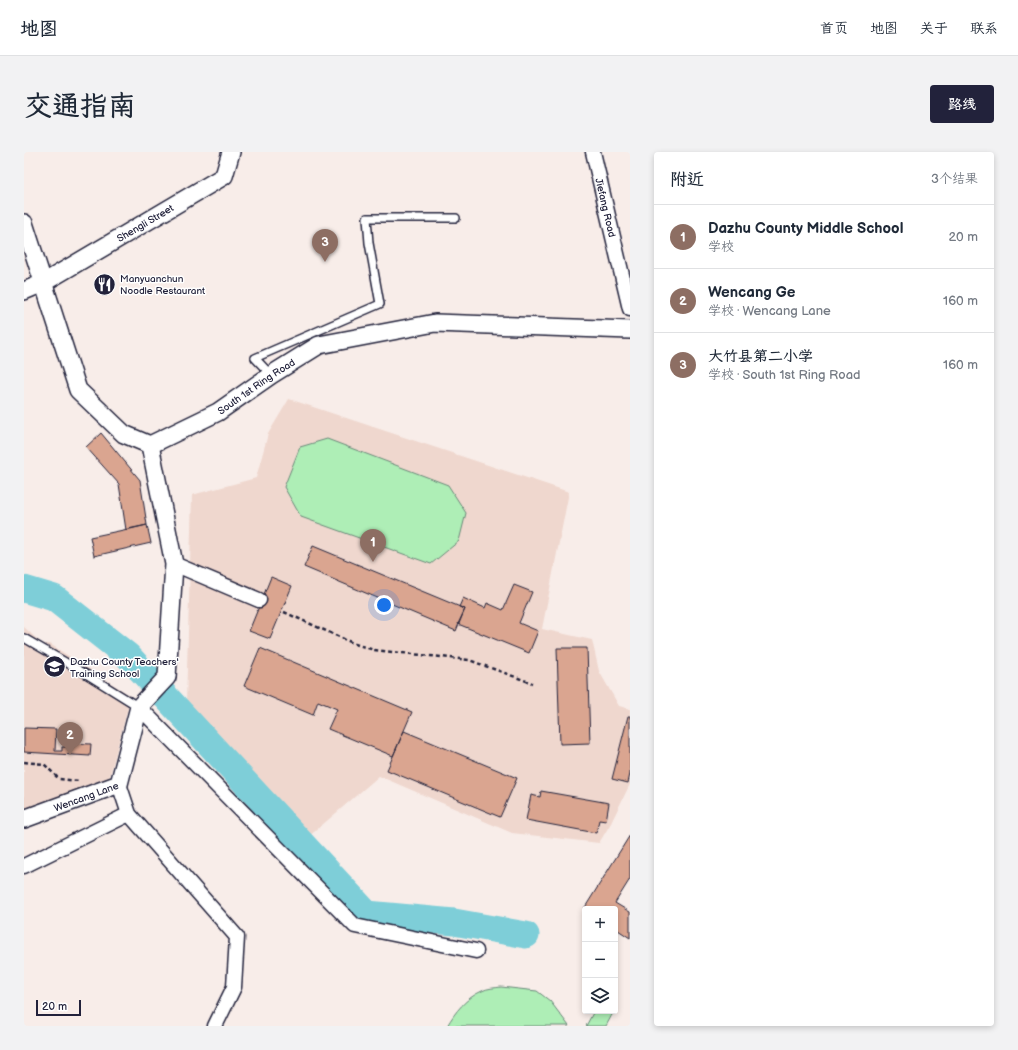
<!DOCTYPE html>
<html lang="zh">
<head>
<meta charset="utf-8">
<style>
  body { margin:0; font-family:"Balsamiq Sans","LXGW WenKai TC",sans-serif; background:#f2f2f3; color:#1f2937 }
  .controls { position:absolute; right:12px; bottom:12px; display:grid; overflow:hidden; border-radius:4px; box-shadow:0 2px 6px #0003 }
  .controls button { width:36px; height:36px; display:grid; place-items:center; padding:0; border:0; border-bottom:1px solid #e0e1e3; background:#fff; color:#1f2937; font:20px sans-serif }
  .scale { position:absolute; left:12px; bottom:10px; width:45px; box-sizing:border-box; padding-left:4px; border:2px solid #22223b; border-top:0; font-size:11px; line-height:14px; white-space:nowrap; color:#22223b; -webkit-text-stroke:3px #fff; paint-order:stroke }
  .you { position:absolute; left:360px; top:453px; width:14px; height:14px; margin:-10px; border:3px solid #fff; border-radius:50%; background:#1a73e8; box-shadow:0 0 0 6px #1a73e833 }
  .badge { display:grid; place-items:center; width:26px; height:26px; border-radius:50%; background:#22223b; color:#fff; font-size:13px; font-weight:700 }
  .pin { position:absolute; translate:-50% -33px; filter:drop-shadow(0 1px 2px #0008) }
  .pin::after { content:''; position:absolute; top:21px; width:14px; height:12px; background:inherit; clip-path:polygon(0 0,100% 0,50% 100%) }
  .list { margin:0; padding:0; list-style:none }
  h2 { display:flex; justify-content:space-between; align-items:center; height:52px; margin:0; padding:0 16px; font-size:17px }
  h2 small { font-size:13px; font-weight:400; color:#747a83 }
  .list li { display:grid; grid-template-columns:26px 1fr auto; gap:12px; align-items:center; box-sizing:border-box; height:64px; padding:0 16px; border-top:1px solid #e0e1e3 }
  .list b { display:block; font-size:15px; white-space:nowrap }
  .list p { margin:0; font-size:13px; white-space:nowrap; color:#747a83 }
  .list em { font-size:13px; font-style:normal; color:#747a83 }
  .icon { flex:none; width:22px; height:22px; fill:none; stroke:currentColor; stroke-width:2; stroke-linecap:round; stroke-linejoin:round }
  .map { position:relative; flex:none; width:606px; height:874px; overflow:hidden; border-radius:4px }
  header { display:flex; align-items:center; gap:24px; box-sizing:border-box; height:56px; padding:0 20px; background:#fff; border-bottom:1px solid #e0e1e3 }
  header strong { font-size:19px }
  nav { display:flex; gap:22px; margin-inline-start:auto; font-size:14px }
  .intro { display:flex; align-items:center; justify-content:space-between; box-sizing:border-box; height:96px; padding:0 24px }
  h1 { margin:0; font-size:28px }
  .button { padding:10px 18px; border-radius:4px; background:#22223b; color:#fff; font-size:14px; font-weight:700 }
  main { display:flex; gap:24px; padding:0 24px }
  aside { flex:1; background:#fff; border-radius:4px; box-shadow:0 2px 6px #0003 }
  .map>svg:first-child { display:block }
  .built { fill:#efd7ce }
  .green { fill:#aeeeb6; stroke:#688878 }
  .lines { fill:none; stroke-linecap:round; stroke-linejoin:round }
  .river { stroke:#7eced8; stroke-width:27 }
  .building { fill:#daa590; stroke:#22223b }
  .service-casing { stroke:#22223b; stroke-width:10 }
  .minor-casing { stroke:#22223b; stroke-width:17 }
  .tertiary-casing { stroke:#22223b; stroke-width:20 }
  .path { stroke:#22223b; stroke-width:2.5; stroke-dasharray:4 3; stroke-linecap:butt }
  .service { stroke:#fff; stroke-width:7 }
  .minor { stroke:#fff; stroke-width:14 }
  .tertiary { stroke:#fff; stroke-width:17 }
  .labels { text-anchor:middle; stroke-width:3; stroke-linejoin:round; paint-order:stroke }
  .street-label { font-size:10px; fill:#22223b; stroke:#fff }
  .poi-label { font-size:10px; fill:#22223b; stroke:#fff; text-anchor:start }
</style>
</head>
<body>
<header>
<strong>地图</strong>
<nav><a>首页</a><a>地图</a><a>关于</a><a>联系</a></nav>
</header>
<div class="intro"><h1>交通指南</h1><a class="button">路线</a></div>
<main>
<div class="map">
<svg width="606" height="874" viewBox="0 0 606 874">
  <rect width="100%" height="100%" fill="#f8ede9"/>
  <filter id="ink" filterUnits="userSpaceOnUse"><feTurbulence type="fractalNoise" baseFrequency=".025" numOctaves="2"/><feDisplacementMap in="SourceGraphic" scale="8" xChannelSelector="R" yChannelSelector="G"/><feConvolveMatrix kernelMatrix="1 2 1 2 8 2 1 2 1" color-interpolation-filters="sRGB"/></filter>
  <g filter="url(#ink)">
    <path class="built" d="M265,247L545,340L518,477L568,488L575,519L595,554L606,557V632L587,671L575,691L488,681L355,624L283,686L162,552L168,343L232,326L244,282Z
      M0,475L18,492H26L107,544L85,627L0,660Z"/>
    <path class="green" d="M303,287L424,333L442,361L435,389L407,412L277,365L260,335L276,295Z
      M477,835L513,839L526,849L545,874H423C431,860 442,846 458,839C463,836 471,836 477,835Z
      M570,859H590L582,874H562Z"/>
    <g class="lines">
      <path class="river" d="M0,437L30,446L104,504L343,762L430,770L502,783"/>
    </g>
    <path class="building" d="M77,281L116,328L123,373L102,378L95,332L62,295Z
      M123,373L127,391L70,404L66,385Z
      M289,394L441,457L432,479L280,415Z
      M247,425L268,434L246,487L225,479Z
      M490,433L508,440L495,471L514,479L505,501L434,472L441,457L435,455L439,446L461,456L463,451L479,458Z
      M236,496L388,560L369,604L304,577L313,557L294,549L289,563L220,534Z
      M533,496H563L566,591L536,592Z
      M604,564H606V622L604,631L588,627Z
      M0,576L32,577L31,599H38V595H41V591L67,592L66,604L0,600Z
      M380,579L493,626L476,665L363,618Z
      M517,639L585,651L582,669L575,668L572,681L502,668L507,643L516,645Z
      M606,683V727L591,751L606,760V786L591,776V757H560Z"/>
    <g class="lines">
      <defs>
        <path id="service" d="M247,223L231,206L356,152L345,91L343,66H432
          M0,486L62,522L115,555"/>
        <g id="minor">
          <path id="s1" d="M569,0L606,157"/>
          <path d="M150,412L235,448"/>
          <path d="M115,555L331,774L452,799"/>
          <path d="M95,632L105,662L213,785L210,835L191,874"/>
          <path d="M0,714L105,662"/>
        </g>
        <g id="tertiary">
          <path id="s2" d="M0,71L54,238L100,282L126,293L194,260L247,223L295,193L411,171L606,178"/>
          <path id="s3" d="M0,139L19,131L200,24L207,0"/>
          <path id="s4" d="M0,667L95,632L115,555L143,525L150,412L126,293"/>
        </g>
      </defs>
      <use href="#service" class="service-casing"/>
      <use href="#minor" class="minor-casing"/>
      <use href="#tertiary" class="tertiary-casing"/>
      <path class="path" d="M260,460L331,492L350,498L445,508L508,531
        M0,610L20,612L35,627L55,629"/>
      <use href="#service" class="service"/>
      <use href="#minor" class="minor"/>
      <use href="#tertiary" class="tertiary"/>
    </g>
  </g>
  <defs>
    <symbol id="restaurant-disc" viewBox="-11 -11 22 22"><circle r="9.5" fill="#22223b" stroke="#fff"/><path d="M-5-6h1v4h1v-4h1v4h1v-4h1v5L-1.5 .5V6h-2V.5L-5-1ZM5-6V6H3V1.5H1.5Q1.5-4 5-6Z" fill="#fff"/></symbol>
    <symbol id="school-disc" viewBox="-11 -11 22 22"><circle r="9.5" fill="#22223b" stroke="#fff"/><path d="M0-5L7-2L0 1L-7-2ZM-4 1L0 2.5L4 1V4Q0 6-4 4Z" fill="#fff"/></symbol>
  </defs>
  <g fill-rule="evenodd">
    <use href="#restaurant-disc" x="68" y="120" width="25" height="25"/>
    <use href="#school-disc" x="18" y="502" width="25" height="25"/>
  </g>
  <g class="labels">
    <g class="street-label">
      <text dy="4" stroke="none"><textPath href="#s1" startOffset="57">Jiefang Road</textPath></text>
      <text dy="4" stroke="none"><textPath href="#s3" startOffset="139">Shengli Street</textPath></text>
      <text dy="4" stroke="none"><textPath href="#s2" startOffset="389">South 1st Ring Road</textPath></text>
      <text dy="4" stroke="none"><textPath href="#s4" startOffset="66">Wencang Lane</textPath></text>
    </g>
    <g class="poi-label">
      <text x="96" y="130">Manyuanchun<tspan x="96" dy="12">Noodle Restaurant</tspan></text>
      <text x="46" y="513">Dazhu County Teachers'<tspan x="46" dy="12">Training School</tspan></text>
    </g>
  </g>
</svg>
<div class="controls">
<button>+</button>
<button>−</button>
<button><svg class="icon" aria-label="layers" viewBox="0 0 24 24"><path d="M12 4l9 5-9 5-9-5zM3 14l9 5 9-5"/></svg></button>
</div>
<div class="scale">20 m</div>
<div class="you"></div>
<div class="pin badge" style="left:349px;top:410px;background:#8d6e63">1</div>
<div class="pin badge" style="left:46px;top:603px;background:#8d6e63">2</div>
<div class="pin badge" style="left:301px;top:110px;background:#8d6e63">3</div>
</div>
<aside>
<h2>附近<small>3个结果</small></h2>
<ul class="list">
<li><span class="badge" style="background:#8d6e63">1</span><div><b>Dazhu County Middle School</b><p>学校</p></div><em>20 m</em></li>
<li><span class="badge" style="background:#8d6e63">2</span><div><b>Wencang Ge</b><p>学校 · Wencang Lane</p></div><em>160 m</em></li>
<li><span class="badge" style="background:#8d6e63">3</span><div><b>大竹县第二小学</b><p>学校 · South 1st Ring Road</p></div><em>160 m</em></li>
</ul>
</aside>
</main>
</body>
</html>
